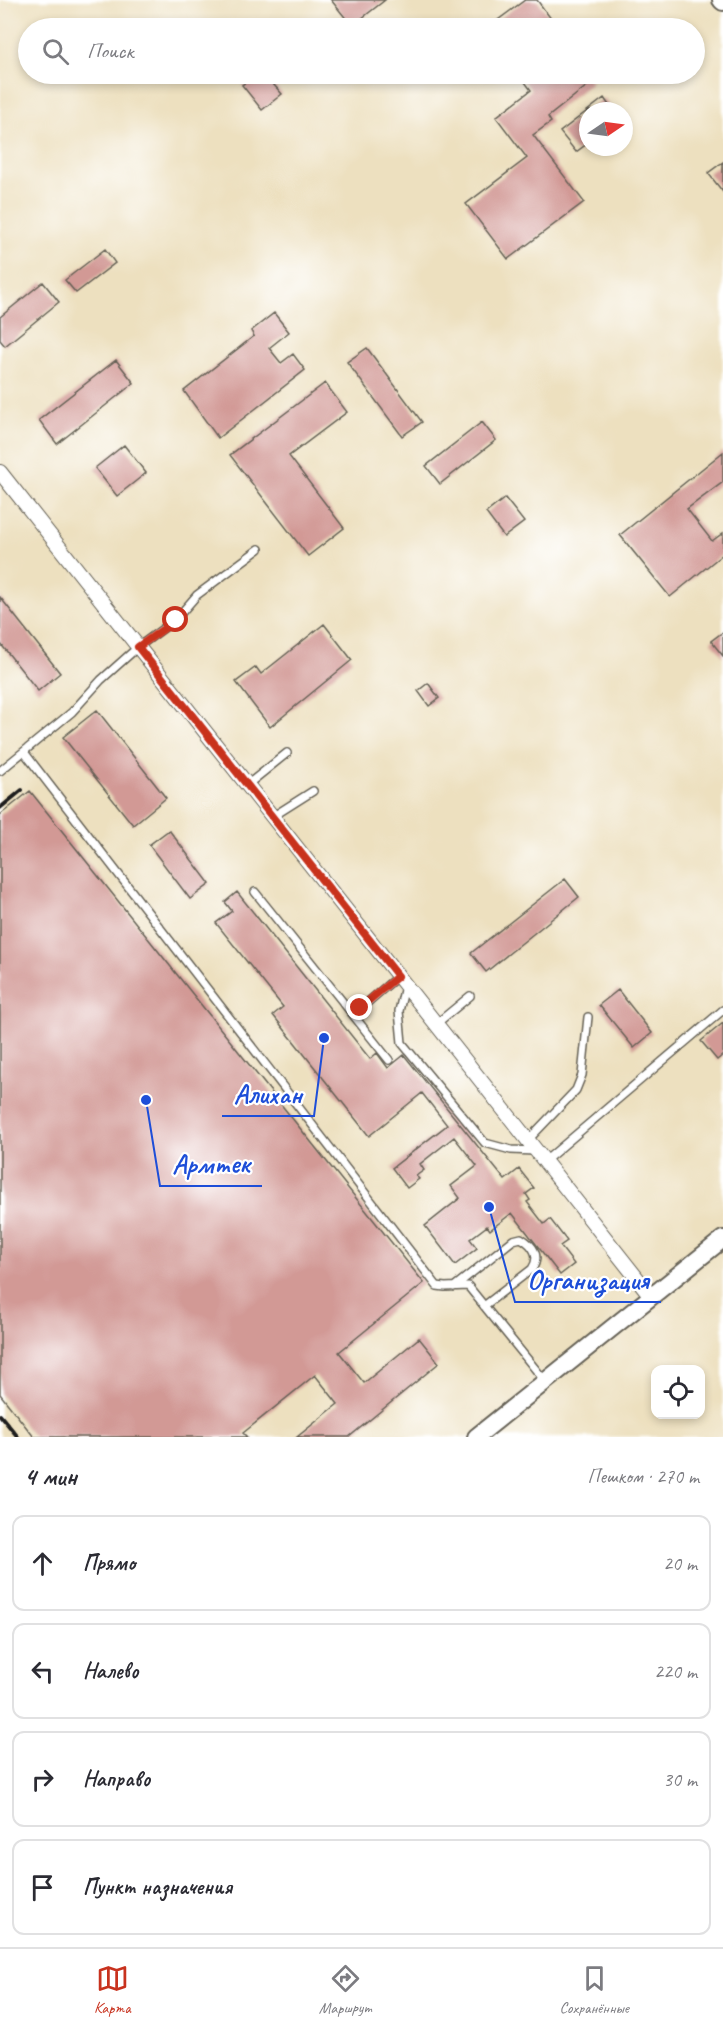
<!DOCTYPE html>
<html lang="ru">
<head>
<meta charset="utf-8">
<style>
  body { margin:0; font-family:Caveat,sans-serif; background:#f7f7f7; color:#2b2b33 }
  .controls { position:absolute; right:18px; bottom:18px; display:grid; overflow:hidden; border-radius:12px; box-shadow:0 3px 9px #0003 }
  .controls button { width:54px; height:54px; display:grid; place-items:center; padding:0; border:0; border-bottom:2px solid #e1e1e2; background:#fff; color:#2b2b33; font:30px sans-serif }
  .compass { position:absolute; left:579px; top:102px; width:54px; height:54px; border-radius:50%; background:#fff; box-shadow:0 3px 9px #0003; rotate:77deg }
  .stop { position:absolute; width:18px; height:18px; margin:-14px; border:4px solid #c8321e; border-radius:50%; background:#fff }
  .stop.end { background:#c8321e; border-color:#fff; box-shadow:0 2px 6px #0008 }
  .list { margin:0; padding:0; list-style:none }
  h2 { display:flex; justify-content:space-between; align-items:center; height:78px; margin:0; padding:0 24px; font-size:26px }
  h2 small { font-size:20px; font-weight:400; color:#7c7c81 }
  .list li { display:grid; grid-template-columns:39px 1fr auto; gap:18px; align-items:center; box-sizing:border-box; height:96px; margin:0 12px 12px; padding:0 12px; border:2px solid #e1e1e2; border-radius:12px }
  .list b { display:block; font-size:22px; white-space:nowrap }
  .list em { font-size:20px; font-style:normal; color:#7c7c81 }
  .icon { flex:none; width:33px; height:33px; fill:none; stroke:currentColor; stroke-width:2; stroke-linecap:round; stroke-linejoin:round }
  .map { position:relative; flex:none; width:723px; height:1437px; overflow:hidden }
  .search { position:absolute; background:#fff; box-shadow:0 3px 9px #0003; left:18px; right:18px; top:18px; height:66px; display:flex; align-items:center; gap:15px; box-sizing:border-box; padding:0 21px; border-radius:33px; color:#7c7c81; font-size:22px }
  .sheet { height:510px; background:#fff }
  nav { display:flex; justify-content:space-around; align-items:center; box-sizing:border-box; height:84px; border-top:2px solid #e1e1e2; background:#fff; font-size:16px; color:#7c7c81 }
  nav a { display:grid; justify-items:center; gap:3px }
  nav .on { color:#c8321e }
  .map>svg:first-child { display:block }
  .building { fill:#d29995 }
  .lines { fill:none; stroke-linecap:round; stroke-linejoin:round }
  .service-casing { stroke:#656155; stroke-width:10 }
  .minor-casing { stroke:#656155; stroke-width:16 }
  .tertiary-casing { stroke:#656155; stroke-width:20 }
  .service { stroke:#fff; stroke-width:7 }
  .minor { stroke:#fff; stroke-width:14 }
  .tertiary { stroke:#fff; stroke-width:16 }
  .rail { stroke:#1c1c1c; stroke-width:4 }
  .route { stroke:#c8321e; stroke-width:8 }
  .leader { fill:none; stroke:#1d4ed8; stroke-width:2 }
  .callout-dot { fill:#1d4ed8; stroke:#fff; stroke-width:2 }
  .callout-label { font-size:27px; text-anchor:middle; font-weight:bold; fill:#1d4ed8; stroke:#fff; stroke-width:4.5; stroke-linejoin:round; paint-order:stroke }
</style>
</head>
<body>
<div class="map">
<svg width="723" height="1437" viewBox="0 0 723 1437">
  <rect width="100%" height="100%" fill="#fff"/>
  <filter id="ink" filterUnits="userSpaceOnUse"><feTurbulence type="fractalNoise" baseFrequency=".0167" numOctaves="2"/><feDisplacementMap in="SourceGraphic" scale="12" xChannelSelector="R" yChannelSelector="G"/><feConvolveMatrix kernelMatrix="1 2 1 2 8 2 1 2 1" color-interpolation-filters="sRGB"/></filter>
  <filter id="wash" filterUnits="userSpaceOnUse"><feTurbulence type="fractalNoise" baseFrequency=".008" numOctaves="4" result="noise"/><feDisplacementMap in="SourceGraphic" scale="24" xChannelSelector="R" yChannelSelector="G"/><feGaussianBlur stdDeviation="1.35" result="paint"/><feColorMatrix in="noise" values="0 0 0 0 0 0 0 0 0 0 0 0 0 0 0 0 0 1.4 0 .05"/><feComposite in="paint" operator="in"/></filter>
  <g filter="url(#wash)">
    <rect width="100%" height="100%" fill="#ede0bf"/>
    <g id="blocks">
      <path class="building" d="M331,0H385L352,26Z
        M525,0H537L552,20L541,28H487Z
        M257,74H264L282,94L262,110L242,85Z
        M519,74H585L592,82L548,117L551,122L533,135L584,202L508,259L466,204L527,158L496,117L531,90Z
        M604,98L613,111H588V143L576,152L560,132Z
        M723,162V192L708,173Z
        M105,249L115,263L76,293L65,280Z
        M43,282L59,302L5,346L0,340V317Z
        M274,313L289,332L269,348L281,363L293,354L305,370L218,438L184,391L254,336L251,331Z
        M367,348L422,422L402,436L347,362Z
        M116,360L134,383L57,444L39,420Z
        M325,383L347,412L289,456L344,528L308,556L230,455Z
        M482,422L496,440L440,484L426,466Z
        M124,445L146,473L117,496L95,468Z
        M723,452V482L687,509L712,541L723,533V554L670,597L620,535Z
        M505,498L524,522L504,537L486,513Z
        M0,597L60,673L38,691L0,643Z
        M324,624L352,660L270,727L236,682L256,667L261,674Z
        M723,632V656L711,641Z
        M428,683L439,698L429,706L418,691Z
        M97,710L166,798L133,825L63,737Z
        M30,791L424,1283L339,1352L364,1383L419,1338L439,1363L349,1437H297L338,1404L315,1375L243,1433L247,1437H34L0,1394V815Z
        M169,830L210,884L190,899L149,845Z
        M565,879L579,897L486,972L471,953Z
        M237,892L370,1059L377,1053L388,1068L404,1055L505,1180L519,1169L534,1188L526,1194L530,1200L527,1202L544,1224L550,1219L567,1241L560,1246L574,1264L560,1275L512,1213L490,1230L487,1226L470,1239L477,1248L455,1265L425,1226L460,1198L451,1186L477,1166L454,1137L420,1164L424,1170L416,1176L419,1179L407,1188L392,1168L447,1125L422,1093L369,1136L273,1015L283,1007L216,923L232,911L225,902Z
        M618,990L652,1033L634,1048L599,1005Z
        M723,1023V1055L717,1060L701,1041Z"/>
    </g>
  </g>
  <g filter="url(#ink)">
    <use href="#blocks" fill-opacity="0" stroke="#656155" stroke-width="1.5"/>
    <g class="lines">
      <defs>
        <path id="service" d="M24,752L437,1286L445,1287L468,1286L545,1381
          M0,771L72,712L101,680L138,647L176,619L197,595L259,549
          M247,785L287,753
          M272,817L313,791
          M255,892L389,1060
          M405,986L399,1011L402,1043L485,1143L511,1150L534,1151
          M353,1015L398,976
          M436,1024L470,996
          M528,1140L576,1090L582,1075L588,1017
          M545,1161L723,1010
          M454,1287L513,1240L521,1238C533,1245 541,1256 532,1269L484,1306"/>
        <path id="minor" d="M0,472L651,1296"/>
        <path id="tertiary" d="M721,0L723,2
          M476,1437L723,1239"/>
      </defs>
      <use href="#service" class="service-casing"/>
      <use href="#minor" class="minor-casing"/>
      <use href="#tertiary" class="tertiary-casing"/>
      <use href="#service" class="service"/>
      <use href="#minor" class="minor"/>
      <use href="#tertiary" class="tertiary"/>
      <path class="rail" d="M0,808L22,790
        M0,1415L18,1437"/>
    </g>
  </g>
  <g class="lines" filter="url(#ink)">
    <path class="route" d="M176,620L138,647L398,976L360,1008"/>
  </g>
  <path class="leader" d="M324 1038L314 1116H222M146 1100L160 1186H262M489 1207L515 1302H661"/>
  <g class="callout-dot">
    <circle cx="324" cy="1038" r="6"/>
    <circle cx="146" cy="1100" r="6"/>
    <circle cx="489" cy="1207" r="6"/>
  </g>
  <g class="callout-label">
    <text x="268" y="1103">Алихан</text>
    <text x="211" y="1173">Армтек</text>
    <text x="588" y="1289">Организация</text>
  </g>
</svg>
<div class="controls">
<button><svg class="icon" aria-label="locate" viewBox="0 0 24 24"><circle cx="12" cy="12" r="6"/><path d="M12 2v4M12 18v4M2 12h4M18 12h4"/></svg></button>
</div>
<svg class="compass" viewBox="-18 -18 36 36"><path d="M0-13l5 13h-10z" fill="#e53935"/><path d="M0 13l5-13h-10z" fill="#7c7c81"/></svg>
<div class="stop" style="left:176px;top:620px"></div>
<div class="stop end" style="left:360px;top:1008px"></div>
<div class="search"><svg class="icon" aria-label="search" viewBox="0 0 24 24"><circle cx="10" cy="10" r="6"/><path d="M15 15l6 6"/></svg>Поиск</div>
</div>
<section class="sheet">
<h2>4 мин<small>Пешком · 270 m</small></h2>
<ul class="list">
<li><svg class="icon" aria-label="ahead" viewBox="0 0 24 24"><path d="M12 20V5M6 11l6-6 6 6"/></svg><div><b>Прямо</b></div><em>20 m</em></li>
<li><svg class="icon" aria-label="left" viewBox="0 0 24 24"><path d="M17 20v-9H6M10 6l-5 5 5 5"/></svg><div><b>Налево</b></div><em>220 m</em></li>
<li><svg class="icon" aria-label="right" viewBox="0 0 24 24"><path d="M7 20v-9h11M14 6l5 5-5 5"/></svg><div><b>Направо</b></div><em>30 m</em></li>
<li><svg class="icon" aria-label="arrive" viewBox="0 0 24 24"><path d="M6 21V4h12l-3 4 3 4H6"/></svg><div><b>Пункт назначения</b></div></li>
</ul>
</section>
<nav>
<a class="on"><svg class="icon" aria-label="map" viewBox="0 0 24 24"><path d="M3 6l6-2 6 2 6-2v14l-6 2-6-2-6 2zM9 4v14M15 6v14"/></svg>Карта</a>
<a><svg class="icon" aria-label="directions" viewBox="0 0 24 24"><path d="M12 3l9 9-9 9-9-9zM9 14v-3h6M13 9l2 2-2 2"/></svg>Маршрут</a>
<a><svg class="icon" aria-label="saved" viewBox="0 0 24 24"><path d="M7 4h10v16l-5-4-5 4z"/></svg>Сохранённые</a>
</nav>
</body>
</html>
